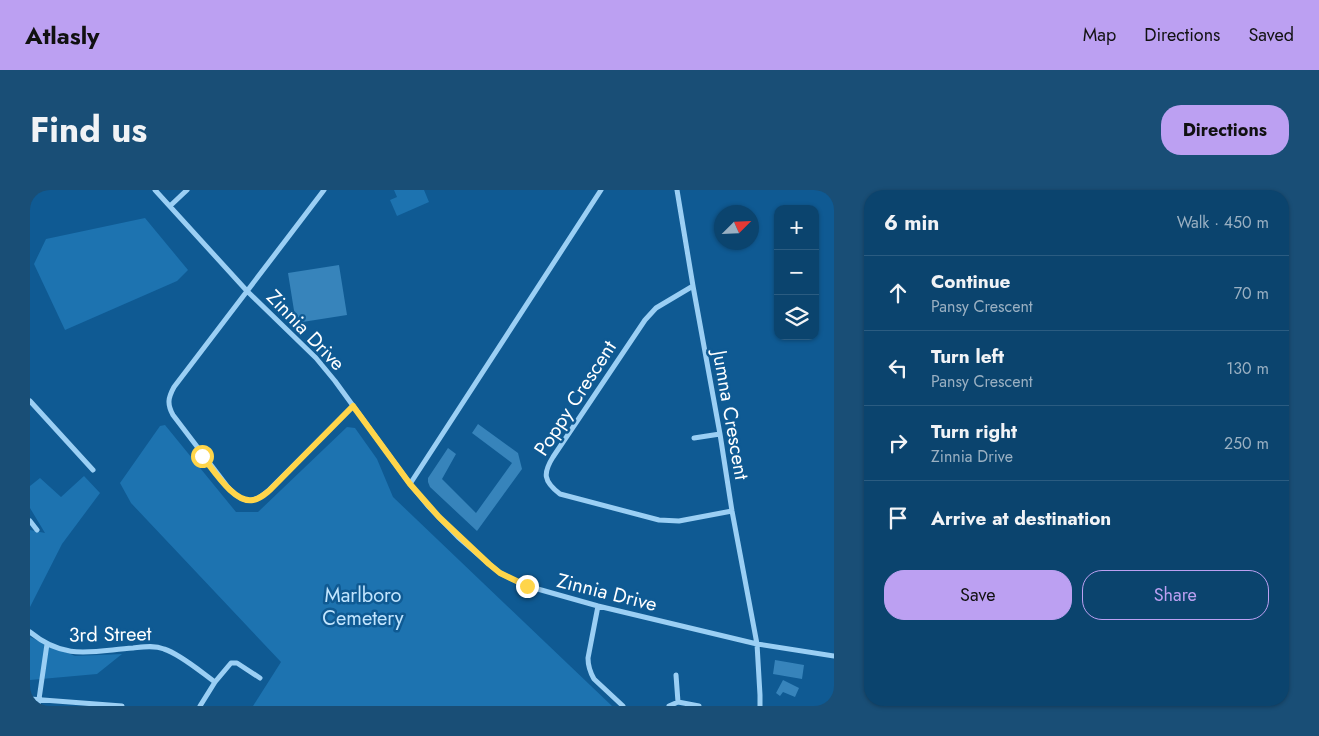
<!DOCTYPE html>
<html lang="en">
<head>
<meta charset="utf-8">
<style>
  body { margin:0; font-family:Jost,sans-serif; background:#194e76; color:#f1f3f6 }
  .controls { position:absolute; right:15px; top:15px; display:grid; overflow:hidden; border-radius:10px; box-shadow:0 1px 4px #0004 }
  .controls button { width:45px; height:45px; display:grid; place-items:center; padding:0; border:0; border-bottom:1px solid #2b5c81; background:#0b446e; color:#f1f3f6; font:25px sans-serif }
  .compass { position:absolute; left:684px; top:15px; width:45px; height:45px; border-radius:50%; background:#0b446e; box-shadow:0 1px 4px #0004; rotate:66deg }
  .stop { position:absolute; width:15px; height:15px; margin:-11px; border:4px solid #ffd54a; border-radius:50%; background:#fff }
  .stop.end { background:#ffd54a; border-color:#fff; box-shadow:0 1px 5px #0008 }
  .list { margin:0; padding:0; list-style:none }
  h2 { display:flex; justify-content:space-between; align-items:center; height:65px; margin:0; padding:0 20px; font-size:21px }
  h2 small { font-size:16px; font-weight:400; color:#9ab0c2 }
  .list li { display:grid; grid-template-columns:32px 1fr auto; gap:15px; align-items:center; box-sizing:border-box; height:75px; padding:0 20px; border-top:1px solid #2b5c81 }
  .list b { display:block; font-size:19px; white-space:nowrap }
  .list p { margin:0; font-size:16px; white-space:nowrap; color:#9ab0c2 }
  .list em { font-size:16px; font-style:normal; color:#9ab0c2 }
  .actions { display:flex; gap:10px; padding:15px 20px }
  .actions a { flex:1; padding:11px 0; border:1px solid #bca0f2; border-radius:20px; text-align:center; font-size:18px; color:#bca0f2 }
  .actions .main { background:#bca0f2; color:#111 }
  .icon { flex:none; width:28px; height:28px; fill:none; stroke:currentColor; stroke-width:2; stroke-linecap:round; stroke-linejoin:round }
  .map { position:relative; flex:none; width:804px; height:516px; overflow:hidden; border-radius:20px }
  header { display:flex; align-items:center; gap:30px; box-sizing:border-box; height:70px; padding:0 25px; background:#bca0f2; color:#111 }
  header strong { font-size:24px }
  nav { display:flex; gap:28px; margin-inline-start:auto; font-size:18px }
  .intro { display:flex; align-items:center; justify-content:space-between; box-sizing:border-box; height:120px; padding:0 30px }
  h1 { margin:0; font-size:35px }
  .button { padding:12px 22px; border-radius:20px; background:#bca0f2; color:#111; font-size:18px; font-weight:700 }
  main { display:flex; gap:30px; padding:0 30px }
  aside { flex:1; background:#0b446e; border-radius:20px; box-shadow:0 1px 4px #0004 }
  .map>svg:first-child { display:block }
  .green { fill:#1d73b0 }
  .building { fill:#3784bb }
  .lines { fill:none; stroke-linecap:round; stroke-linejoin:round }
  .minor { stroke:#9bcff4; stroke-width:5 }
  .secondary { stroke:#cae7fd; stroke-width:10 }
  .route { stroke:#ffd54a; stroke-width:6 }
  .labels { text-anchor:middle; stroke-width:5; stroke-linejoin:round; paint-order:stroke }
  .street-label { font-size:20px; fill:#fff; stroke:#0f5a93 }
  .park-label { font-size:20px; fill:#c2e5fe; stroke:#0f5a93 }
</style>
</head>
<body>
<header>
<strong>Atlasly</strong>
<nav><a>Map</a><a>Directions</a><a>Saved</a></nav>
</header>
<div class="intro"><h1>Find us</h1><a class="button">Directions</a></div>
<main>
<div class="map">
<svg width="804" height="516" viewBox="0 0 804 516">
  <rect width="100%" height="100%" fill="#0f5a93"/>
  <path class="green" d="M364,0H394L399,12L367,26L360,10L367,7Z
    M115,28L158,80L147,91L35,140L4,74L16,49Z
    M135,235L206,322H228L317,237L325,238L347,269L363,307L582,516H223L251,472L101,313L90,293L130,236Z
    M54,286L70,303L32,354L0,417V340L15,343L0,318V296L10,288L31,307Z
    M0,447L45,466L92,464L67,484L0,490Z"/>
  <path class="building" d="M309,75L317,125L266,133L258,83Z
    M448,234L488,263L492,279L447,341L400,297L398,292V288L418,258L426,264L412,289L446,323L482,273L442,243Z
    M745,470L774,475L772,489L743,484Z
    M753,490L769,498L765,507L753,502L750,506L746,503Z"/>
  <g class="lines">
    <path class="minor" d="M125,0L217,101L286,168L305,191L380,294L398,316L428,347L459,374L470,383L482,389L497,396L568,416L727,454L804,466
      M294,0L144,197C138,208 137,214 143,225L197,296C212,314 222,315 239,300L323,216
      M647,0L663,96L690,244L702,321L727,454L730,505V516
      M140,16L157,0
      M663,96L626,118L615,130L523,267C513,283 513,291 530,304L629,330L649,331L702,321
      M0,211L63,280
      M664,248L690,244
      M380,294L571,0
      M0,331L7,340
      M568,416L558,468C558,476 560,482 564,489L593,516
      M0,442C35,471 62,461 103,458C113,457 124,455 134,459C150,464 171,482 185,492
      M646,485L648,512
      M0,509L92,516
      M8,516L17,454
      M170,516L185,492L201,473H207L230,488
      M639,516L648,512L669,516"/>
    <path class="secondary" d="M801,0L804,2"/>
  </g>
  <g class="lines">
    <path class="route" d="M172,266C183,279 204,314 223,310C230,309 235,304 240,300L323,216L380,294L409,327L459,374L470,383L497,396"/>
  </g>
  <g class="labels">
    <g class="street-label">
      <text transform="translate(276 140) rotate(46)" y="7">Zinnia Drive</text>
      <text transform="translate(545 208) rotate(-57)" y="7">Poppy Crescent</text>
      <text transform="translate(701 225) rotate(80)" y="7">Jumna Crescent</text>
      <text transform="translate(577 402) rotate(14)" y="7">Zinnia Drive</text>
      <text transform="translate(80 444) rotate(-1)" y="7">3rd Street</text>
    </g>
    <g class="park-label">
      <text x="333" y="412">Marlboro<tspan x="333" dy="23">Cemetery</tspan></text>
    </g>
  </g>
</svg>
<div class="controls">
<button>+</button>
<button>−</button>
<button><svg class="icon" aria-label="layers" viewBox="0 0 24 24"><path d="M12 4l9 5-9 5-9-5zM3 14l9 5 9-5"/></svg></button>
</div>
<svg class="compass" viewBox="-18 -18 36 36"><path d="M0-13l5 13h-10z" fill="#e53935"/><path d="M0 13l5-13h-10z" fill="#9ab0c2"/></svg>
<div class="stop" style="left:172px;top:266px"></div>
<div class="stop end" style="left:497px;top:396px"></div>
</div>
<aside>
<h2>6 min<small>Walk · 450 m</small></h2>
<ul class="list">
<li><svg class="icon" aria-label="ahead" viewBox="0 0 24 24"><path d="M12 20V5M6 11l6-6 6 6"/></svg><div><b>Continue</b><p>Pansy Crescent</p></div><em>70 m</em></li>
<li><svg class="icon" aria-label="left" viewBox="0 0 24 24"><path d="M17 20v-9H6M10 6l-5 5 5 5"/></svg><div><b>Turn left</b><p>Pansy Crescent</p></div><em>130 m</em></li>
<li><svg class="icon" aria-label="right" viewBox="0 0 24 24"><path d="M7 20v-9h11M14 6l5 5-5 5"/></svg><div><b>Turn right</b><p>Zinnia Drive</p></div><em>250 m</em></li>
<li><svg class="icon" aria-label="arrive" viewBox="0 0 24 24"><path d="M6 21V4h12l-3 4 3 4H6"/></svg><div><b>Arrive at destination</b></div></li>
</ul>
<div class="actions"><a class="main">Save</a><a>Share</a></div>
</aside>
</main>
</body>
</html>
